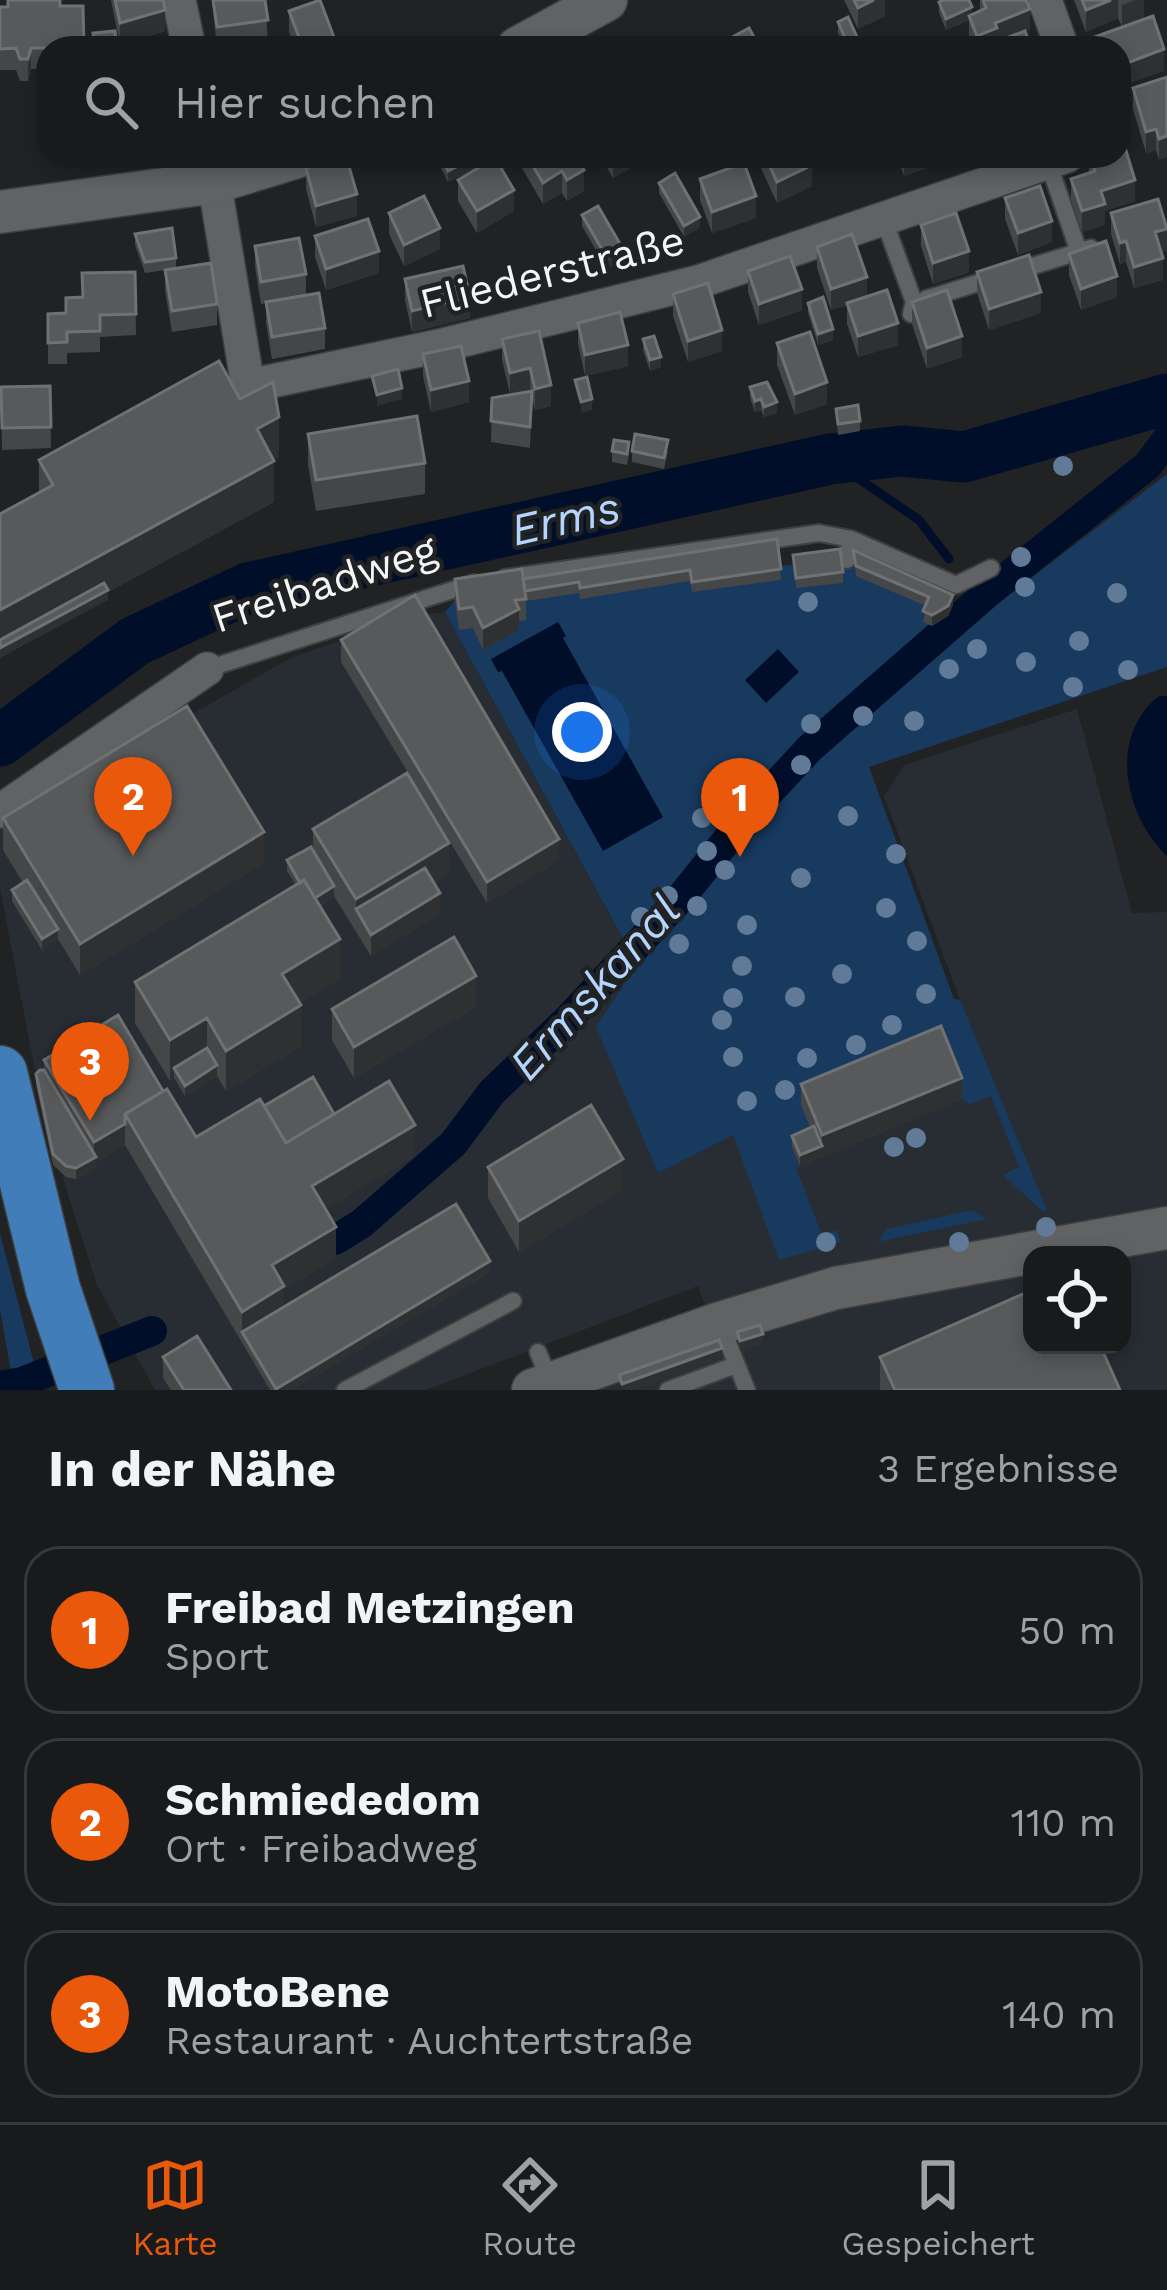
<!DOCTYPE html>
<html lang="de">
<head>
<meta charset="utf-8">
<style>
  body { margin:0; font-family:"Work Sans",sans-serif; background:#212324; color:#f1f3f6 }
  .controls { position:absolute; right:36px; bottom:36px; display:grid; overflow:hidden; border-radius:24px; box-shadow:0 6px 18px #0003 }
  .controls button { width:108px; height:108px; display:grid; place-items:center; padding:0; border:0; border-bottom:3px solid #36383a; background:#181a1b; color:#f1f3f6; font:60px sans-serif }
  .you { position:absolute; left:582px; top:732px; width:42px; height:42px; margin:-30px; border:9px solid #fff; border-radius:50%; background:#1a73e8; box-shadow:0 0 0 18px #1a73e833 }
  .badge { display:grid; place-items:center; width:78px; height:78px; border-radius:50%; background:#ea580c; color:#fff; font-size:39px; font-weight:700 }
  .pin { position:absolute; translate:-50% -99px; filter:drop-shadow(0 3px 6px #0008) }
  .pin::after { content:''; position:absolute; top:63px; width:42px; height:36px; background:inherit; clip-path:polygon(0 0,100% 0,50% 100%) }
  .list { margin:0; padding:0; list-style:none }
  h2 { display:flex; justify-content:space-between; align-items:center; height:156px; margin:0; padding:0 48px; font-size:51px }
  h2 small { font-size:39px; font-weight:400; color:#9fa1a3 }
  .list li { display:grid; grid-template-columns:78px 1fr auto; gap:36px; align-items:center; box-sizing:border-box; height:168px; margin:0 24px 24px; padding:0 24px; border:3px solid #36383a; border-radius:36px }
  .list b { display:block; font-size:45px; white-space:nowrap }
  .list p { margin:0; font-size:39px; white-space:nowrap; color:#9fa1a3 }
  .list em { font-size:39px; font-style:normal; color:#9fa1a3 }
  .icon { flex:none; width:66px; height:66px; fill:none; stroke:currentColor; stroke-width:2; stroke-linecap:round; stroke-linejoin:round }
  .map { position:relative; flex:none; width:1167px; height:1390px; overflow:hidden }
  .search { position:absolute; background:#181a1b; box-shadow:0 6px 18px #0003; left:36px; right:36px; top:36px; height:132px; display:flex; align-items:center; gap:30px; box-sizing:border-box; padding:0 42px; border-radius:36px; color:#9fa1a3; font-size:45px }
  .sheet { height:732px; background:#181a1b }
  nav { display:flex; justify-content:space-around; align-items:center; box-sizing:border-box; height:168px; border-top:3px solid #36383a; background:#181a1b; font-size:33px; color:#9fa1a3 }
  nav a { display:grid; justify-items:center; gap:6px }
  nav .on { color:#ea580c }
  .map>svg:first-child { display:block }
  .built { fill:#272d33; fill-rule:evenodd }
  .green { fill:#183a5f }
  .water { fill:#000e29 }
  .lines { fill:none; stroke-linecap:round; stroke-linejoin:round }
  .stream { stroke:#000e29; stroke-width:9 }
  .canal { stroke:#000e29; stroke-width:30 }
  .river { stroke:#000e29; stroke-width:51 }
  .service-casing { stroke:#3d3f40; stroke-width:20 }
  .minor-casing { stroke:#3d3f40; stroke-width:36 }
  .tertiary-casing { stroke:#3d3f40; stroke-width:45 }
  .primary-casing { stroke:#3d3f40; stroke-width:57 }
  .service { stroke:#606264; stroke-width:16 }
  .minor { stroke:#606264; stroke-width:33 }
  .tertiary { stroke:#606264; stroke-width:42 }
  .primary { stroke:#417eb9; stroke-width:54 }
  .tree { fill:#607a98 }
  .wall { fill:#444648 }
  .shaded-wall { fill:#2e3032 }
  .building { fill:#57595b; stroke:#707173; stroke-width:3 }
  .labels { text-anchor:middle; stroke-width:9; stroke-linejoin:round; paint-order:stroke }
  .street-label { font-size:42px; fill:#f4f5f6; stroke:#202224 }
  .water-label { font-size:45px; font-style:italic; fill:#b4d6fe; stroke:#202224 }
</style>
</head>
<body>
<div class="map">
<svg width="1167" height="1390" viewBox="0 0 1167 1390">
  <rect width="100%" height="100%" fill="#202224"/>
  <path class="built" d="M445,612L636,964L733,1126L960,1000L884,796L904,765L1077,709L1132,913L1167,912V1390H596L719,1346L698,1286L426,1390H155L97,1285L67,1192L34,1066L0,888V824L292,657L415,615ZM1032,1255H1122V1345H1032Z"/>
  <path class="green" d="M1167,474V667L869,767L954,999L960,1000L1047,1210L1042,1211L1003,1175L1019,1167L991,1096L970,1104L962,1099L814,1137L792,1147L800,1166L796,1168L822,1235L836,1230L841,1242L779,1260L733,1135L658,1173L596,1027L637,965L445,612L455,600L840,560L853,561L980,617Z
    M972,1210L987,1219L877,1242L887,1229Z
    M0,1233L41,1390H14L0,1309Z"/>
  <path class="water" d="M558,622L566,636L563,638L663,817L603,851L502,671L498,672L491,659Z
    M778,649L799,672L766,703L745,680Z
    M1159,696H1167V856C1124,815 1108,736 1159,696Z"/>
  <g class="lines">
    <path class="stream" d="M830,459L919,520L949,559"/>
    <path class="canal" d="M335,1240L361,1224L453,1144L492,1092L569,1018L678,901L744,819L810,748L991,590L1148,465L1167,439
      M0,1386L22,1382L152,1331"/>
    <path class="river" d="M0,741L135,641L248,588L830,459L902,451L964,457L1167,399"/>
    <defs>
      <path id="service" d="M1049,165L1079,252
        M884,220L914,302L911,314
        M926,299L1091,248
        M847,560L851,539
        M505,578L819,533L851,539L956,585L991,568
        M207,669L474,583
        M720,1323L747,1390
        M538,1352L551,1384
        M345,1390L513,1301
        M668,1390L736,1365"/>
      <path id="minor" d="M179,0L189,48
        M1045,0L1062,48
        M210,156L248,386L439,346L698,282L1067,156
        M0,811L207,669"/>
      <path id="tertiary" d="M518,48L606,0
        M0,212L215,182L300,156
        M533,1390L720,1323L836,1288L1167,1228"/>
      <path id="primary" d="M0,1073L53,1289L87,1390"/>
    </defs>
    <use href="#service" class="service-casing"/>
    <use href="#minor" class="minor-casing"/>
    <use href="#tertiary" class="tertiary-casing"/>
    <use href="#primary" class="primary-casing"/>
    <use href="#service" class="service"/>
    <use href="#minor" class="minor"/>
    <use href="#tertiary" class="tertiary"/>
    <use href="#primary" class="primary"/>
  </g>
  <g class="tree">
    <circle cx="1063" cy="466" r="10"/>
    <circle cx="1021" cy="557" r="10"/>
    <circle cx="1025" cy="587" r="10"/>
    <circle cx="1117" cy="593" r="10"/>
    <circle cx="808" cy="602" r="10"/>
    <circle cx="1079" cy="641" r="10"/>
    <circle cx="977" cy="649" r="10"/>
    <circle cx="1026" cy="662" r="10"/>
    <circle cx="949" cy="669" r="10"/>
    <circle cx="1128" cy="670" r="10"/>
    <circle cx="1073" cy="687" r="10"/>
    <circle cx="863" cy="716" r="10"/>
    <circle cx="914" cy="721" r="10"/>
    <circle cx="811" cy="724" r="10"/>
    <circle cx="801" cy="765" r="10"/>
    <circle cx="742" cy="784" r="10"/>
    <circle cx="848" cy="816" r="10"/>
    <circle cx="702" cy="818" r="10"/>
    <circle cx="707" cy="851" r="10"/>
    <circle cx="896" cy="854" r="10"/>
    <circle cx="725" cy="870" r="10"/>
    <circle cx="801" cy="878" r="10"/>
    <circle cx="668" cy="896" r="10"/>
    <circle cx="697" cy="906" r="10"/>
    <circle cx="886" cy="908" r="10"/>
    <circle cx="641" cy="917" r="10"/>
    <circle cx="747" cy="925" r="10"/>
    <circle cx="917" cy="941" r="10"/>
    <circle cx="679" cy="944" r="10"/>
    <circle cx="742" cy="966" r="10"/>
    <circle cx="842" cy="974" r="10"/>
    <circle cx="926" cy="994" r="10"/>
    <circle cx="795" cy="997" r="10"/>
    <circle cx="733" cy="998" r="10"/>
    <circle cx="722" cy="1020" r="10"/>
    <circle cx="892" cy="1025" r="10"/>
    <circle cx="856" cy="1045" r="10"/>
    <circle cx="733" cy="1057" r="10"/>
    <circle cx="807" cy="1058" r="10"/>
    <circle cx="785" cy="1090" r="10"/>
    <circle cx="747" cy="1101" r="10"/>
    <circle cx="916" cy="1138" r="10"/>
    <circle cx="894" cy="1147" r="10"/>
    <circle cx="1046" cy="1227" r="10"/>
    <circle cx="826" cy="1242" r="10"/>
    <circle cx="959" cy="1242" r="10"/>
  </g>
  <path class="wall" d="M111,0H163L165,31L120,45Z
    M212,0H265L268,41L217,48Z
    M844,0H885V16L858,29Z
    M980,0H1026L1030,30L1026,31L1032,48H973L969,37V20L946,30L939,13V2L972,14L980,11Z
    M1074,0H1144V17L1122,27L1118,18L1086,32Z
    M0,7L48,48V69H31L28,81H20L16,70H0Z
    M289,11L338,48H295L289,32Z
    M838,22L857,48H845L838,33Z
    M1167,77L1159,160L1156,150L1146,153L1133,109V88Z
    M67,156H91V159L68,160Z
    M435,156H508V167L502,170L514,211L477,233L458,201V180L492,160L448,182Z
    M519,156H576L584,191L567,201L562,193L543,204L519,163Z
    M600,156H652L613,178Z
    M759,156H808L812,186L777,203L759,164Z
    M897,156H961L904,176Z
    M1089,156H1119L1135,201L1105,211V225L1082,232L1071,200V179L1089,173Z
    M306,168L357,216L316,227L306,189Z
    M700,179L756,218L712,233L700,200Z
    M659,183L700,227L684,237L659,193Z
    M1005,198L1052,242L1018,255L1005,219Z
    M389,213L440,249L404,266L389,234Z
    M1111,213L1167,250L1161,252L1163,280L1134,288L1126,262L1120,264L1111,234Z
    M582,215L623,260L607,269L582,226Z
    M921,225L969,272L933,284L921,246Z
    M135,234L176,258V268L217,304V325L172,332L165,291V270L145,273L135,245Z
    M315,236L379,273L326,290L315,257Z
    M255,246L306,274V295L325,328V349L272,359L266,323V303L261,304L255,267Z
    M817,247L867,297L898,345L858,357L847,324V305L831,310L817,268Z
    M1069,254L1117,297L1081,310L1069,275Z
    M748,271L802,310L759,325L748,292Z
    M135,272L136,335L100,337V352L67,353V364H48V314L66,313L82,298Z
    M977,272L1041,313L989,330L977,293Z
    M405,279L470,318L412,332L405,300Z
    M673,294L722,351L688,362L673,316Z
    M912,302L962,357L927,369L912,324Z
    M808,303L833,340L818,345L808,313Z
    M578,323L628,366L585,376L578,344Z
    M539,331L551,406L535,410L532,400L530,448L491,442L492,398L530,392V390L510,394L502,360V339Z
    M643,339L661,367L650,371L643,350Z
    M777,343L827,404L795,415L777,365Z
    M423,354L469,402L431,412L423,376Z
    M50,386L51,448L2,450L1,387Z
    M750,387L777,413L764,417L761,410L755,412L750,398Z
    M240,399L279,457L274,460V502L108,592V600L39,493V460Z
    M836,409L860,421V431L838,435Z
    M308,434L425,463V494L316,511L308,465Z
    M612,451L629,453L627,465L612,462Z
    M632,451H668L664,469L632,462Z
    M777,539L781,580L692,592L690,581L580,599L579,593L526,601V620L519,621V630L483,650L473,628L459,630L455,600V579H523Z
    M853,550L953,605L948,616L932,626L923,622L926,606L856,576Z
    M793,555L843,572V583L796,588Z
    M341,640L559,860L487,903L341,662Z
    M3,818L264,863L80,975L58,939L42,950L12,901V890L23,883L3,850Z
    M313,829L449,874L434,883L440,914L371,956L334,896L320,906L340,979L300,1003L301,1046L226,1091L217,1076L185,1096L174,1078L170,1081L135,1023V982L296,885L287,871V860L313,850Z
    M476,1007L354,1078L332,1040V1009Z
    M44,1060L163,1091L196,1137L264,1106L334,1114L415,1156L325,1209L336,1258L284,1289V1307L490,1272L292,1390H270L125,1145L96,1162V1168L76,1179L66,1177L53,1165L36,1085V1074L44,1070Z
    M801,1084L962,1099L800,1166L792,1147V1136L810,1127L801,1105Z
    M488,1167L623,1190L519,1252L488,1198Z
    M163,1357L231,1390H171L163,1378Z
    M880,1357L1120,1390H880Z"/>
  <path class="shaded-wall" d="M874,0H885V16L858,29V8Z
    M1111,0H1118V18L1086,32V10Z
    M1135,0H1144V17L1122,27V5Z
    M972,7V18L946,30V19Z
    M1030,9V30L997,44H989V48H977V36L995,23Z
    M165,10V31L120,45V23Z
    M857,37V48H847V42Z
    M31,48V69L28,81V59Z
    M1164,49V71L1119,87V66Z
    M1156,129V150L1146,153V132Z
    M1167,136V157L1159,160V139Z
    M478,156H492V160L448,182V171Z
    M508,156V167L497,172V162Z
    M615,156H652L613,178V157Z
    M904,156H961L904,176Z
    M812,165V186L777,203V182Z
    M584,170V191L567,201V180Z
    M562,171V193L543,204V183Z
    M1135,180V201L1105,211V225L1082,232V211L1101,191Z
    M514,190V211L477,233V211Z
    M357,194V216L316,227V206Z
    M756,196V218L712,233V212Z
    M700,217V227L684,237V226Z
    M1052,221V242L1018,255V233Z
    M440,228V249L404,266V245Z
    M1167,229V250L1155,254V232Z
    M1126,241V262L1120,264V243Z
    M623,249V260L607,269V258Z
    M379,251V273L326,290V269Z
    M969,251V272L933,284V263Z
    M1163,258V280L1134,288V267Z
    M1117,276V297L1081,310V289Z
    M867,277V298L831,310V289Z
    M802,289V310L759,325V304Z
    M1041,292V313L989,330V309Z
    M470,297V318L412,332V311Z
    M898,323V345L858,357V336Z
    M833,329V340L818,345V334Z
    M722,330V351L688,362V341Z
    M962,336V357L927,369V348Z
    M628,345V366L585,376V355Z
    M661,357V367L650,371V360Z
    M530,368V390L510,394V373Z
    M469,381V402L431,412V390Z
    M827,382V404L795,415V394Z
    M551,385V406L535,410V389Z
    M402,388V399L377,406V395Z
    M592,399V410L581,413V402Z
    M761,399V410L755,412V401Z
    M777,402V413L764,417V407Z
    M279,417V457L257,470V429Z
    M274,461V502L108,592V600L0,658V610Z
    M953,595V605L948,616L932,626V615Z
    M519,609V630L483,650V628Z
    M264,832V863L80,975V944Z
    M559,839V860L487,903V882Z
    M449,843V874L365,925L356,909V930V899Z
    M334,886V897L310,911V900Z
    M440,893V914L371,956V935Z
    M58,929V939L42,950V939Z
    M340,939V979L282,1014V974Z
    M476,976V1007L354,1078V1047Z
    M301,1005V1046L226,1091V1051Z
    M207,1018V1058L174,1068V1078L170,1081V1040Z
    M217,1065V1076L185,1096V1086Z
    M962,1078V1099L800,1166V1155L822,1146V1135Z
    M125,1124V1145L96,1162V1168L76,1179V1168L94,1159V1142Z
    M415,1125V1156L312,1218V1186Z
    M623,1159V1190L519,1252V1221Z
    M336,1227V1258L284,1289V1317L242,1332V1343V1312L272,1265Z
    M490,1261V1272L292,1390H276Z
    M763,1334V1344L740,1351V1341Z
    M722,1348V1359L635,1390H622V1384Z"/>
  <path class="building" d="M8,0H60V6H83L84,48H31L28,59H20L16,48L0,49V7H8Z
    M115,0H163L165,10L120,23Z
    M213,0H265L268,20L217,27Z
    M320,0L338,48H303L289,11Z
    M854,0H874L858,8Z
    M944,0H969L972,7L946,19L939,2Z
    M983,0H1026L1030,9L995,23L997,28L977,36L969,16L986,8Z
    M1082,0H1111L1086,10Z
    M1153,16L1164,49L1119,66V48H1096L1092,38Z
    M848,17L857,37L847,42L838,22Z
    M749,28L760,48H712Z
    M115,31L117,48H95L93,33Z
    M1025,31L1032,48H991L989,44Z
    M1167,77V136L1159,139L1156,129L1146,132L1133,88Z
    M1123,141L1135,180L1101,191L1105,204L1082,211L1071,179L1095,171L1090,156H1119V143Z
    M346,156L357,194L316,206L306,168Z
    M441,156H478L448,171Z
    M527,156H576L584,170L567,180L562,171L543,183Z
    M765,156H808L812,165L777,182Z
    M495,158L514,190L477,211L458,180Z
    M744,163L756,196L712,212L700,179Z
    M675,173L700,217L684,226L659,183Z
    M1040,186L1052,221L1018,233L1005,198Z
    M424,196L440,228L404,245L389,213Z
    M1158,199L1167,229L1155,232L1163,258L1134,267L1126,241L1120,243L1111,213Z
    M598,206L623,249L607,258L582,215Z
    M956,213L969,251L933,263L921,225Z
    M368,219L379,251L326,269L315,236Z
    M172,228L176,258L145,262L135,234Z
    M852,234L867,277L831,289L817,247Z
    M299,238L306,274L261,282L255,246Z
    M1106,241L1117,276L1081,289L1069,254Z
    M1029,255L1041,292L989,309L977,272Z
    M790,256L802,289L759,304L748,271Z
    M211,263L217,304L172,311L165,270Z
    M463,266L470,297L412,311L405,279Z
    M135,272L136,314L100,315V331L67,332V342L48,343V314L66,313V298L83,297L82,273Z
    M708,283L722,330L688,341L673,294Z
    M887,290L898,323L858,336L847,303Z
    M947,290L962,336L927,348L912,302Z
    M319,293L325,328L272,337L266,302Z
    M823,297L833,329L818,334L808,303Z
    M620,312L628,345L585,355L578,323Z
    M539,331L551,385L535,389L530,368L510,373L502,339Z
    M810,332L827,382L795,394L777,343Z
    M654,336L661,357L650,360L643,339Z
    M461,346L469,381L431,390L423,354Z
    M219,361L240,399L273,382L279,417L257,429L274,461L0,610V514L53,485L39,460Z
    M398,369L402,388L377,395L372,376Z
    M587,377L592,399L581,402L575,380Z
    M767,382L777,402L764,407L761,399L755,401L750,387Z
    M50,386L51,427L2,428L1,387Z
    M532,391L530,427L491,421L492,398Z
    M858,405L860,421L838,424L836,409Z
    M417,416L425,463L316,480L308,434Z
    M635,434L668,440L664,458L632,451Z
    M614,440L629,442L627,454L612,451Z
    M777,539L781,569L692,582L690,570L580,588L579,582L525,591L523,579Z
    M840,549L843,572L796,578L793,555Z
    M853,550L953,595L948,606L932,615L923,611L929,597L856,566Z
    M522,569L526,599L515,600L519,609L483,628L473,607L459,609L455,579Z
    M104,583L108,590L0,648V640Z
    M415,595L559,839L487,882L341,640Z
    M187,706L264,832L80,944L3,818Z
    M407,773L449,843L356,899L313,829Z
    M311,847L334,886L315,898L304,880L300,883L287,860Z
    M425,868L440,893L371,935L356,909Z
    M27,880L58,929L42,939L12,890Z
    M304,880L340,939L282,974L301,1005L226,1051L207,1018L170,1040L135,982Z
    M454,937L476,976L354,1047L332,1009Z
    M118,1015L163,1091L125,1114V1124L94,1142L44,1060Z
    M941,1026L962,1078L822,1135L801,1084Z
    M207,1048L217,1065L185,1086L174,1068Z
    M40,1070H44L96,1157L76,1168L66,1166L53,1154L36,1074Z
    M313,1077L334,1114L286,1143L264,1106Z
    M389,1081L415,1125L312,1186L336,1227L272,1265L284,1286L242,1312L125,1114L167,1089L196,1137L260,1099L286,1143Z
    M591,1105L623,1159L519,1221L488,1167Z
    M814,1126L822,1146L800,1155L792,1136Z
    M456,1204L490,1261L276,1389L242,1332Z
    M1032,1290V1345H1100L1120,1390H895L880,1357Z
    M760,1325L763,1334L740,1341L737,1332Z
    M197,1336L231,1390H184L163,1357Z
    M719,1340L722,1348L622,1384L619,1375Z"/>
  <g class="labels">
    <g class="street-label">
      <text transform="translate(552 271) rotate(-14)" y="15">Fliederstraße</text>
      <text transform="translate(324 583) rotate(-18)" y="15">Freibadweg</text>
    </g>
    <g class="water-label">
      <text transform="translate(565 518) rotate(-13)" y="16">Erms</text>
      <text transform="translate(594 987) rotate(-48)" y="16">Ermskanal</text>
    </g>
  </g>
</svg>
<div class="controls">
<button><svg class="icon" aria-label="locate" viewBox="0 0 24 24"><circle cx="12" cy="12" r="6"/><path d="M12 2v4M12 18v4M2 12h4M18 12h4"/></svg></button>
</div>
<div class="you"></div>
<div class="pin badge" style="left:740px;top:857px">1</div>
<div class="pin badge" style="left:133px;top:856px">2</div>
<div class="pin badge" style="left:90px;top:1121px">3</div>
<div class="search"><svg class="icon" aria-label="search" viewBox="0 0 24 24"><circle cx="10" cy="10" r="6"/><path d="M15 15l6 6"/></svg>Hier suchen</div>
</div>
<section class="sheet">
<h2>In der Nähe<small>3 Ergebnisse</small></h2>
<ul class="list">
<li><span class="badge">1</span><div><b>Freibad Metzingen</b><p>Sport</p></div><em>50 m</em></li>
<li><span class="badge">2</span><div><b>Schmiededom</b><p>Ort · Freibadweg</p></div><em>110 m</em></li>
<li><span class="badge">3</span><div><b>MotoBene</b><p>Restaurant · Auchtertstraße</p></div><em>140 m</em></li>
</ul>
</section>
<nav>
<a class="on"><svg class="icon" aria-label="map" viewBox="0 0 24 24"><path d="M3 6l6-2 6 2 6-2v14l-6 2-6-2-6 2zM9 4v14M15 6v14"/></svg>Karte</a>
<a><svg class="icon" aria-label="directions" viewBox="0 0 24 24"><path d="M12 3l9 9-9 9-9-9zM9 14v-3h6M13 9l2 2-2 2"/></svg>Route</a>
<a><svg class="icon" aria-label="saved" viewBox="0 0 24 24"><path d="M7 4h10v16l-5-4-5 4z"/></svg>Gespeichert</a>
</nav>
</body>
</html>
